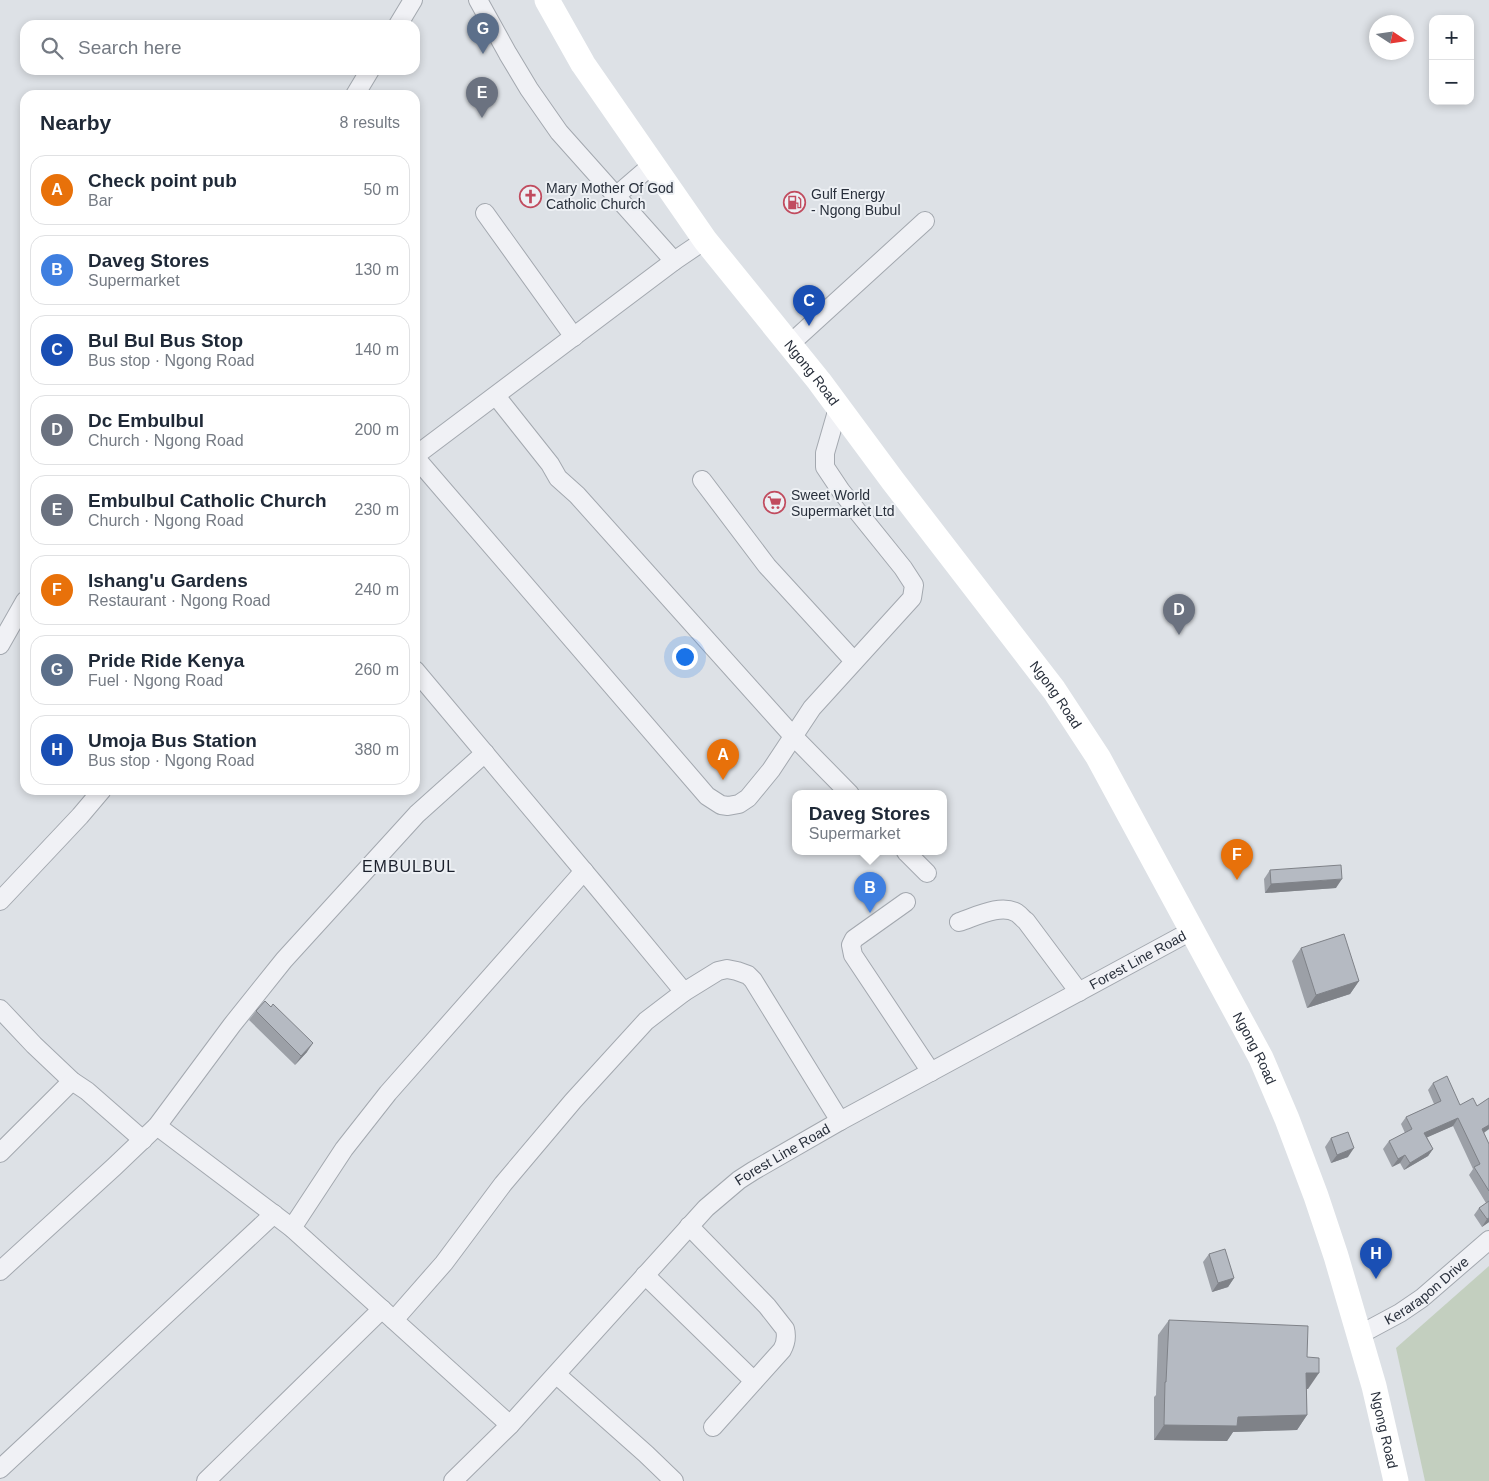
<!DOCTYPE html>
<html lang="en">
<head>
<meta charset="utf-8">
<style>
  body { margin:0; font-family:Helvetica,sans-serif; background:#f2f2f3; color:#1f2937 }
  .controls { position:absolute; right:15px; top:15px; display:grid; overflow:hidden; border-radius:10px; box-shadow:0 2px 8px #0003 }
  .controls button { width:45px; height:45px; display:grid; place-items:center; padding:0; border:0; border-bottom:1px solid #e0e1e3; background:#fff; color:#1f2937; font:25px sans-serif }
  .compass { position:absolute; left:1369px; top:15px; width:45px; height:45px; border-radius:50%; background:#fff; box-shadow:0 2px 8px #0003; rotate:102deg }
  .you { position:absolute; left:684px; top:656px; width:18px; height:18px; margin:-12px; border:4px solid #fff; border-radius:50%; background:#1a73e8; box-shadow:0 0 0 8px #1a73e833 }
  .badge { display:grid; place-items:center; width:32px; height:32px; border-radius:50%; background:#2563eb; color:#fff; font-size:16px; font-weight:700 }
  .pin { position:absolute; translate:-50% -41px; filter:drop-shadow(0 1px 2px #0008) }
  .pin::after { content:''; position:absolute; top:26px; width:18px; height:15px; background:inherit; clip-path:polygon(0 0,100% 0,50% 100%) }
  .popup { position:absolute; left:792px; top:790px; width:155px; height:65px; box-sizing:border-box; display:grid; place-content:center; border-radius:10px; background:#fff; filter:drop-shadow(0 1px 4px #0005); font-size:16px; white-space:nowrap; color:#747a83 }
  .popup b { font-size:19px; color:#1f2937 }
  .popup::after { content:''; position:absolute; left:50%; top:100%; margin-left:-10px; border:10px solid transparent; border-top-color:#fff }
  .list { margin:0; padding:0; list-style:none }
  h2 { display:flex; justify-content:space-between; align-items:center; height:65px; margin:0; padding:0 20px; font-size:21px }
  h2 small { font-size:16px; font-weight:400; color:#747a83 }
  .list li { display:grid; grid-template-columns:32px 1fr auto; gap:15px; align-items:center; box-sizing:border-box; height:70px; margin:0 10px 10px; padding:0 10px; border:1px solid #e0e1e3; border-radius:15px }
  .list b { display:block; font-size:19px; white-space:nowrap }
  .list p { margin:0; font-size:16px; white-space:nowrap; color:#747a83 }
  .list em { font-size:16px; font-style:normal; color:#747a83 }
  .icon { flex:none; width:28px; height:28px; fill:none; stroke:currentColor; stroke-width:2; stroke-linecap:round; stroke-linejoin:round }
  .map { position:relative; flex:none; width:1489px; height:1481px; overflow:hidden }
  .search { position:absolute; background:#fff; box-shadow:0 2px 8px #0003; left:20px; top:20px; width:400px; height:55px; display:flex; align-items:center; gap:12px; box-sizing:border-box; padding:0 18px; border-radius:15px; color:#747a83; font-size:19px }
  .panel { position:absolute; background:#fff; box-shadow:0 2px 8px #0003; left:20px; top:90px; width:400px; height:705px; border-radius:15px }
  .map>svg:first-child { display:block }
  .green { fill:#c3cfbf }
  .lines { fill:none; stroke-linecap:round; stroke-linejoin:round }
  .street-casing { stroke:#a3a8af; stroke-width:20 }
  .street { stroke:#f0f1f5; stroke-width:18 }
  .secondary { stroke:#fff; stroke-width:25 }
  .wall { fill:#9ca0a7 }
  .shaded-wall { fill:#7f8288 }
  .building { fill:#b5bac2; stroke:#7f8288 }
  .labels { text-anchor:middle; stroke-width:4; stroke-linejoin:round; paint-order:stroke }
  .poi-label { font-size:14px; fill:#282f3b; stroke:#edf0f4; text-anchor:start }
  .street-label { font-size:14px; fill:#282f3b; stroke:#edf0f4 }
  .quarter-label { font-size:16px; letter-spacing:1px; fill:#1b202c; stroke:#edf0f4 }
</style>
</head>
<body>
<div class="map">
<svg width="1489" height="1481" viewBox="0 0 1489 1481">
  <rect width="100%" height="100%" fill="#dde1e6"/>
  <path class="green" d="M1489,1266V1481H1425L1396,1348Z"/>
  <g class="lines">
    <defs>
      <g id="street">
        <path d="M478,0L508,54L529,89L559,132L674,261"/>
        <path d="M398,25L413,0"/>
        <path d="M355,95L370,70"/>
        <path d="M617,195L653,164"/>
        <path d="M485,213L574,337"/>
        <path d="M790,344L925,221"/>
        <path d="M496,396L550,464L558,478L577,495L793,736L850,794"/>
        <path d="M415,456L674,261L705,240"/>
        <path d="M415,457L707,796L721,805L728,806L739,804L748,798L771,770L812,708L912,598L914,585L903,568L841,491L825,467V453L836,415V406"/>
        <path d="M702,480L767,566L854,661"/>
        <path d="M0,645L25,601"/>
        <path d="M415,670L598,888L684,992"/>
        <path d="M906,852L927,873"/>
        <path d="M0,901L80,816L102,790"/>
        <path d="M906,902L854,939L851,945L853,955L931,1072"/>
        <path d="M959,922C975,917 1001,903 1017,913C1020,915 1023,919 1026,921L1079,992"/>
        <path d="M0,1009L34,1045L72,1081L87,1091L143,1140"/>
        <path d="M157,1126L292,1228L510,1425"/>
        <path d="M0,1153L72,1081"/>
        <path d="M689,1226L767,1306L785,1329C787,1337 786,1343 782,1350L713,1427"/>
        <path d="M292,1228L344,1149L388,1093L584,871"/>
        <path d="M0,1271L114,1167L157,1126L232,1025L284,960L417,814L485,753"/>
        <path d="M645,1275L754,1381"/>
        <path d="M394,1320L444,1263L503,1184L573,1101L646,1021L684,992L718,971L727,969L737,971L748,975L753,980L840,1121"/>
        <path id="s1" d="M1359,1335L1400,1313L1422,1298L1489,1240"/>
        <path d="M557,1375L646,1454L674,1481"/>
        <path d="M0,1469L274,1214"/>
        <path d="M206,1481L382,1309"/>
        <path id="s2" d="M453,1481L510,1425L706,1208L739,1180L753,1171L840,1121L1193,930"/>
      </g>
    </defs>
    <use href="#street" class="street-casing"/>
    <use href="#street" class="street"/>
    <path class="secondary" id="s3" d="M547,0L583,64L705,240L819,381L893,481L1054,690L1098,757L1261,1058L1287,1119L1316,1196L1336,1256L1374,1386L1396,1481"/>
  </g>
  <path class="wall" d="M1270,870L1336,888L1265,893L1264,879Z
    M1301,948L1359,981L1350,994L1307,1008L1292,961Z
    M256,1011L307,1052L295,1065L249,1020Z
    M1433,1083L1460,1105L1477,1106L1489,1098V1129L1484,1133L1489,1144V1222L1482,1227L1474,1215L1479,1208L1486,1203L1469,1175L1473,1169L1453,1126L1427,1137L1433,1149L1428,1156L1404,1170L1400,1163L1392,1167L1383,1149L1389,1141L1405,1133L1401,1124L1406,1117L1434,1104L1428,1090Z
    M1331,1138L1348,1157L1331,1163L1325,1147Z
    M1209,1254L1234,1278L1228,1287L1212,1292L1203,1262Z
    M1169,1320L1307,1357L1308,1389H1307V1415L1297,1430L1233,1432L1227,1441L1154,1440V1397L1156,1395L1158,1335Z"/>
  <path class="shaded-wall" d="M1342,879L1336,888L1265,893L1271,884Z
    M1359,981L1350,994L1307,1008L1316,995Z
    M313,1043L307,1052L295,1065L301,1056Z
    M1458,1118L1453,1126L1419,1141L1424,1133Z
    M1489,1125V1129L1477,1137L1482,1129Z
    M1354,1148L1348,1157L1331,1163L1337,1155Z
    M1433,1149L1428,1156L1404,1170L1410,1163Z
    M1405,1155L1400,1163L1392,1167L1398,1159Z
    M1489,1218V1222L1482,1227L1487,1219Z
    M1234,1278L1228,1287L1212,1292L1218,1283Z
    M1306,1373H1319L1308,1389L1296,1388Z
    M1307,1415L1297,1430L1233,1432L1227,1441L1154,1440L1164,1425L1238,1417Z"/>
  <path class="building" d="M1341,865L1342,879L1271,884L1270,870Z
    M1344,934L1359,981L1316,995L1301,948Z
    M265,1001L271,1007L273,1004L313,1043L301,1056L256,1011Z
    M1447,1076L1460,1105L1473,1098L1477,1106L1489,1098V1125L1482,1129L1489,1144V1191L1474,1167L1480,1164L1458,1118L1424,1133L1433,1149L1410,1163L1405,1155L1398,1159L1389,1141L1412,1129L1406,1117L1441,1101L1433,1083Z
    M1348,1132L1354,1148L1337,1155L1331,1138Z
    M1489,1201V1218L1487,1219L1479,1208Z
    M1225,1249L1234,1278L1218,1283L1209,1254Z
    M1169,1320L1308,1326L1307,1357L1319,1358V1373H1306L1307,1415L1238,1417L1237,1426L1164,1425L1165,1382H1166Z"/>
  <defs>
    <symbol id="church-ring" viewBox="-11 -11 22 22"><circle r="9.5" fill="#edf0f4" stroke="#c14c5f" stroke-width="1.5"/><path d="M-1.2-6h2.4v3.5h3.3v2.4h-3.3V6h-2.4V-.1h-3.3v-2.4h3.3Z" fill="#c14c5f"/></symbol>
    <symbol id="fuel-ring" viewBox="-11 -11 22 22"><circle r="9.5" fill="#edf0f4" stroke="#c14c5f" stroke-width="1.5"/><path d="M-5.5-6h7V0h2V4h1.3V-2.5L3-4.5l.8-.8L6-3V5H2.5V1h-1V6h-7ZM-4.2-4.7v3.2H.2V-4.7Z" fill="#c14c5f"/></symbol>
    <symbol id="supermarket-ring" viewBox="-11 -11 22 22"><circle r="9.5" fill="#edf0f4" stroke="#c14c5f" stroke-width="1.5"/><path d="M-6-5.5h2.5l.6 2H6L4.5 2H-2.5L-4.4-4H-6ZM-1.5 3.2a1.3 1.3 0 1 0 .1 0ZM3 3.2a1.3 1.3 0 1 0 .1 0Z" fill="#c14c5f"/></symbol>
  </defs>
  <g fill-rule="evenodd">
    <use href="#church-ring" x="518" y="184" width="25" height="25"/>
    <use href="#fuel-ring" x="782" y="190" width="25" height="25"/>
    <use href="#supermarket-ring" x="762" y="490" width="25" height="25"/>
  </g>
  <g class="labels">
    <g class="poi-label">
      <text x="546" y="193">Mary Mother Of God<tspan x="546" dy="16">Catholic Church</tspan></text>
      <text x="811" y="199">Gulf Energy<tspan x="811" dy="16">- Ngong Bubul</tspan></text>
      <text x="791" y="500">Sweet World<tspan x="791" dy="16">Supermarket Ltd</tspan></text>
    </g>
    <g class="street-label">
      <text dy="5" stroke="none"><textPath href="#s3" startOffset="458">Ngong Road</textPath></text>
      <text dy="5" stroke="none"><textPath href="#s3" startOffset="862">Ngong Road</textPath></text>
      <text dy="5" stroke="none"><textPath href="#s2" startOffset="871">Forest Line Road</textPath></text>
      <text dy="5" stroke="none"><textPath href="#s3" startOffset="1268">Ngong Road</textPath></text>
      <text dy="5" stroke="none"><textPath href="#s2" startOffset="466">Forest Line Road</textPath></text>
      <text dy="5" stroke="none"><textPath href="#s1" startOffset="81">Kerarapon Drive</textPath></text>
      <text dy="5" stroke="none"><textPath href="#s3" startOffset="1672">Ngong Road</textPath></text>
    </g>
    <g class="quarter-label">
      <text x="409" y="872">EMBULBUL</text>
    </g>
  </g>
</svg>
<div class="controls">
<button>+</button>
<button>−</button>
</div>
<svg class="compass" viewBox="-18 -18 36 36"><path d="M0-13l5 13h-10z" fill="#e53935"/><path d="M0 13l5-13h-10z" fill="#747a83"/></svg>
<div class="you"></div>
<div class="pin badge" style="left:723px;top:780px;background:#e8710a">A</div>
<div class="pin badge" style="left:870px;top:913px;background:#3f7fe0">B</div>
<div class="popup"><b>Daveg Stores</b>Supermarket</div>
<div class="pin badge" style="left:809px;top:326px;background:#1a4fb4">C</div>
<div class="pin badge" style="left:1179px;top:635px;background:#6b7280">D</div>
<div class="pin badge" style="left:482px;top:118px;background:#6b7280">E</div>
<div class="pin badge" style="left:1237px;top:880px;background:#e8710a">F</div>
<div class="pin badge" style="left:483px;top:54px;background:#5c6f8a">G</div>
<div class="pin badge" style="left:1376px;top:1279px;background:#1a4fb4">H</div>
<div class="search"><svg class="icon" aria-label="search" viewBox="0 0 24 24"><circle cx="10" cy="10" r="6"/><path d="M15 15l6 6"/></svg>Search here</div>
<section class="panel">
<h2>Nearby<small>8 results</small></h2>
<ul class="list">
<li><span class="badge" style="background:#e8710a">A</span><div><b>Check point pub</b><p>Bar</p></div><em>50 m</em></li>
<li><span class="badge" style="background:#3f7fe0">B</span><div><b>Daveg Stores</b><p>Supermarket</p></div><em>130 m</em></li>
<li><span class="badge" style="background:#1a4fb4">C</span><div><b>Bul Bul Bus Stop</b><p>Bus stop · Ngong Road</p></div><em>140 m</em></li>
<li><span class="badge" style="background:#6b7280">D</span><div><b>Dc Embulbul</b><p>Church · Ngong Road</p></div><em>200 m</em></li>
<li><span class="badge" style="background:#6b7280">E</span><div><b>Embulbul Catholic Church</b><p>Church · Ngong Road</p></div><em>230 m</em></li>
<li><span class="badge" style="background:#e8710a">F</span><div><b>Ishang'u Gardens</b><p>Restaurant · Ngong Road</p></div><em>240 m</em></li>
<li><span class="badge" style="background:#5c6f8a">G</span><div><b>Pride Ride Kenya</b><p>Fuel · Ngong Road</p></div><em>260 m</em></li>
<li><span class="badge" style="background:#1a4fb4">H</span><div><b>Umoja Bus Station</b><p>Bus stop · Ngong Road</p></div><em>380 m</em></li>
</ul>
</section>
</div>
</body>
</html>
